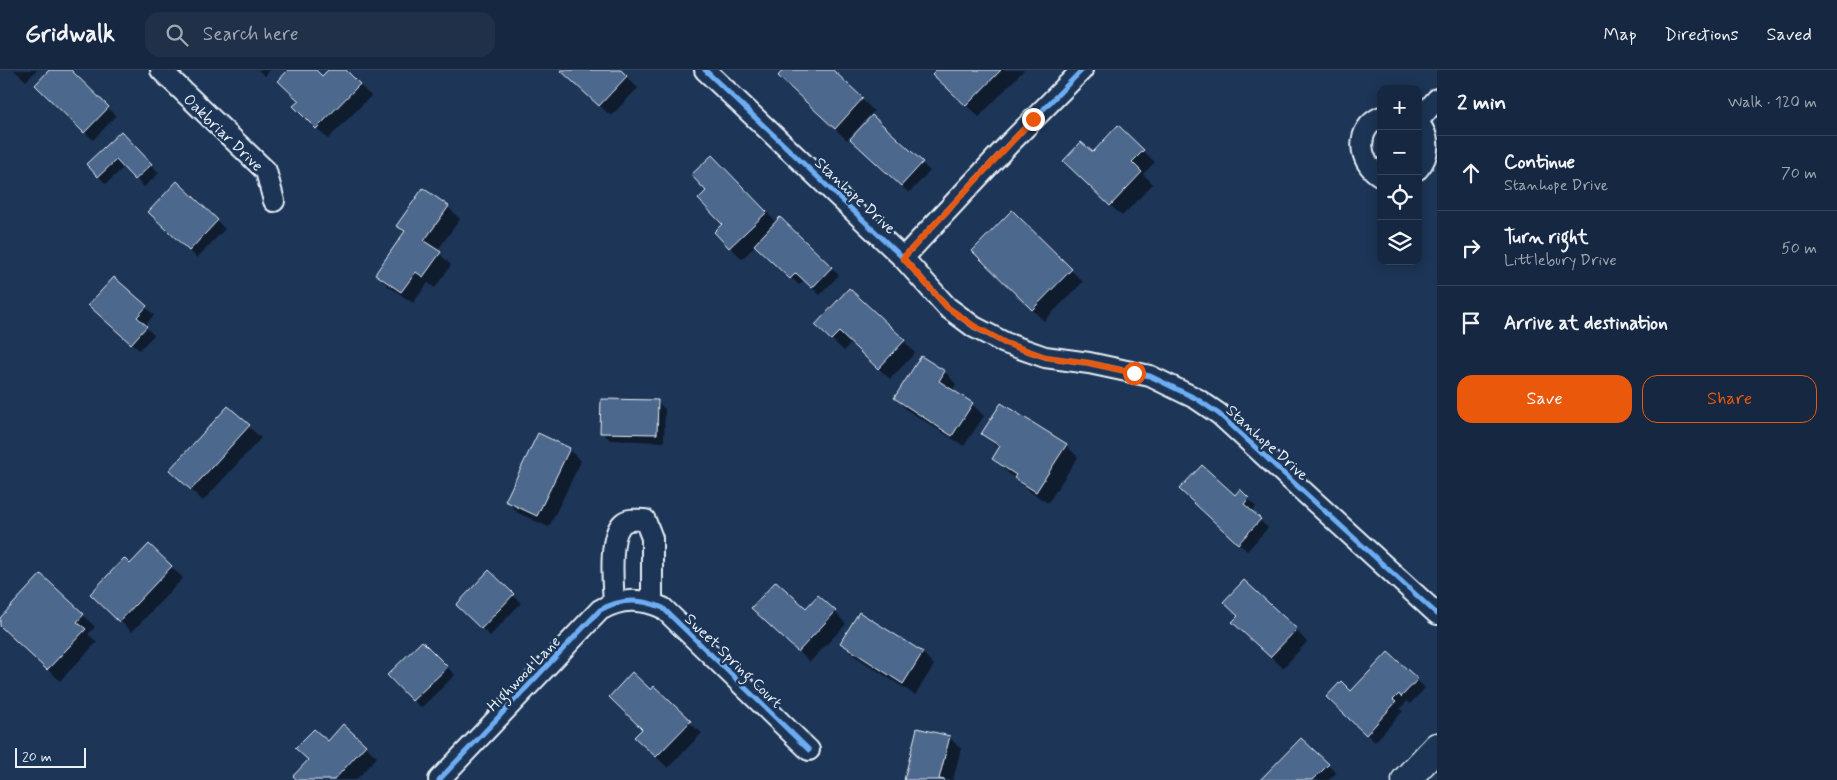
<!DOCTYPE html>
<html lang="en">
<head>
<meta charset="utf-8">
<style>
  body { margin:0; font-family:Mynerve,sans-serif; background:#1f3048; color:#f1f3f6 }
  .controls { position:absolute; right:15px; top:15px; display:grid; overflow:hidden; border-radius:10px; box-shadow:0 2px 12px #0003 }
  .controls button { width:45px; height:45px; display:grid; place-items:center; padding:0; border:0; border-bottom:1px solid #35445a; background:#162841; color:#f1f3f6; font:25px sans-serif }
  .scale { position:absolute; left:15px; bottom:12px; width:71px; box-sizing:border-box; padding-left:5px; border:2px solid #e8f1f8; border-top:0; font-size:14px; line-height:18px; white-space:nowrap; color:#e8f1f8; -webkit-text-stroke:4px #1d3557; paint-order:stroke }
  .stop { position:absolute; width:15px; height:15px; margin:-11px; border:4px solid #ea580c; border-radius:50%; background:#fff }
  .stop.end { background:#ea580c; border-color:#fff; box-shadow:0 1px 5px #0008 }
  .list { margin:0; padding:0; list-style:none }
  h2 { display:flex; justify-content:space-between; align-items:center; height:65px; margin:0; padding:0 20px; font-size:21px }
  h2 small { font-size:16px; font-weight:400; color:#9ea6b1 }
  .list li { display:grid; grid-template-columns:32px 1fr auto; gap:15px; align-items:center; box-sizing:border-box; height:75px; padding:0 20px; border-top:1px solid #35445a }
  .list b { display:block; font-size:19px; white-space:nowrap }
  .list p { margin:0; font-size:16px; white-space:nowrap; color:#9ea6b1 }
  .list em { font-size:16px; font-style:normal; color:#9ea6b1 }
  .actions { display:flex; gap:10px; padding:15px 20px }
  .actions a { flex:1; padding:11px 0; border:1px solid #ea580c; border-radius:15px; text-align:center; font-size:18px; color:#ea580c }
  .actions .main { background:#ea580c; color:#fff }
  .icon { flex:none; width:28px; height:28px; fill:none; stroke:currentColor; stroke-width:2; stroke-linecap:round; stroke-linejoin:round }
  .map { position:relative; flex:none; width:1437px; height:710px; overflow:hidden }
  header { display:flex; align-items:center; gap:30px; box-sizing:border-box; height:70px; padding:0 25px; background:#162841; border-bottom:1px solid #35445a }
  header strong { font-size:24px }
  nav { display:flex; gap:28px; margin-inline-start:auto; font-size:18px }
  .search { width:350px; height:45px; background:#1f3048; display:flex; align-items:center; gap:12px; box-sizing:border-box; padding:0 18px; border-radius:15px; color:#9ea6b1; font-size:19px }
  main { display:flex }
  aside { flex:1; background:#162841 }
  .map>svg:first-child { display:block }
  .shadow { fill:#0007 }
  .building { fill:#4e678d; stroke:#e8f1f8 }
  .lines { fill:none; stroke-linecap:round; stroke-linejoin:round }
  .street-casing { stroke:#e8f1f8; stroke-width:24 }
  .secondary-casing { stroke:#e8f1f8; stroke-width:31 }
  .street { stroke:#1d3557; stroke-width:20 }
  .secondary { stroke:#1d3557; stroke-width:28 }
  .cycleway-casing { stroke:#1d3557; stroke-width:8 }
  .cycleway { stroke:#6dadf4; stroke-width:5 }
  .route { stroke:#ea580c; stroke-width:6 }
  .labels { text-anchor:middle; stroke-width:5; stroke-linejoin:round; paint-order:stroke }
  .street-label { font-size:16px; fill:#e8f1f8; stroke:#1d3557 }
</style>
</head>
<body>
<header>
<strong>Gridwalk</strong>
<div class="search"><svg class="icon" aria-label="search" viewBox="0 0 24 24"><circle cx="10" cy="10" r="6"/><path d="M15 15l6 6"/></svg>Search here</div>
<nav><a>Map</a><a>Directions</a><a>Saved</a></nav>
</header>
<main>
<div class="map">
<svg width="1437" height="710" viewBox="0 0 1437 710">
  <rect width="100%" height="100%" fill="#1d3557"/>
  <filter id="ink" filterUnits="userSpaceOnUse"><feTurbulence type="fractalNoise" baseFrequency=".02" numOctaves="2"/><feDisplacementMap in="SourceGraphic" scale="10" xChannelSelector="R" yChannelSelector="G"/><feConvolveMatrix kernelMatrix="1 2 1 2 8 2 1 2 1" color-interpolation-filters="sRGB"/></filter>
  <g filter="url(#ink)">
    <path class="shadow" d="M14,0H37L26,11Z
      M51,0H69L116,46L93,70L44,23Z
      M258,0H270L265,6Z
      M290,0H314L322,8L330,0H344L371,26L328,69L295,36L300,31Z
      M561,0H619L638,18L611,46Z
      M785,0H831L874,41L847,70L791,18Z
      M938,0H1024L979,47L945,16Z
      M872,47L930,101L909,123L859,76Z
      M129,71L159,103L144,117L124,97L106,114L98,106Z
      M1143,81L1155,92L1143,104L1153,114L1122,146L1076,102L1093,84Z
      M724,98L777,153L839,205L820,225L804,210L799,215L756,175L742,189L715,162L724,154Z
      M423,120L448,137L460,149L437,181L451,195L435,218L428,213L413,233L388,216L376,204L405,163L398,156Z
      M1012,142L1083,212L1044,251L973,181Z
      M158,150L217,151L225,159L197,188Z
      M114,208L154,245L144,256L154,265L139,280L98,243Z
      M817,255L904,271L915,283L890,309L851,273L844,281Z
      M922,288L945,302L956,314L952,321L972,334L984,346L964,376L907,340L896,328Z
      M657,332L665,339L664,372L610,370L602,362Z
      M229,338L261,368L203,431L183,412Z
      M983,364L1066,375L1078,387L1048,433L1027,420L993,389L1000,379Z
      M569,379L581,391L549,457L518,443L507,431Z
      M1240,421L1256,437L1251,442L1268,458L1247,481L1188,427H1235Z
      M130,496L171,497L183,508L132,562L104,536Z
      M489,502L521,533L490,566L458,535Z
      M42,505L95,557L88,564L97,572L60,611L0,554V549Z
      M806,540L835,542L846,554L810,592L764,550Z
      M860,544L923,583L934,595L915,625L853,585L841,573Z
      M1296,560L1307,572L1283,598L1246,564Z
      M422,572L455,605L421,638L389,605Z
      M1417,610L1425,618L1410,634L1407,631L1400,639L1403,641L1375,672L1335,635L1351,623Z
      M651,622L702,663L668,698L648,679L644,659Z
      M949,667L961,679L953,710H905Z
      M1301,670L1336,703L1329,710H1262Z
      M328,673L365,676L377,687L356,710H299Z"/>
    <path class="building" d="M49,0H71L109,37L84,63L35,15Z
      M288,0H316L322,6L328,0H346L360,14L316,59L293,36L299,31L278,11Z
      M560,0H621L627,6L599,36Z
      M783,0H833L863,28L835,59L778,6Z
      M936,0H1001L966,36L932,4Z
      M872,45L923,92L901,116L850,69Z
      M1118,55L1144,80L1132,92L1142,102L1110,136L1063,91L1081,72L1093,82Z
      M121,61L152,94L135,110L116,90L98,107L86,94Z
      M712,85L767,142L729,178L714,162L722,154L698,129L706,121L691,105Z
      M177,111L218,150L189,181L148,142Z
      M423,118L449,136L424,171L441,182L423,207L416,202L401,222L375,204L405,161L396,156Z
      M1012,140L1072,199L1032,240L972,181Z
      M780,147L832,197L812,218L796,203L790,209L754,175Z
      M114,207L147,236L137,247L147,256L131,274L88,235Z
      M849,218L905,270L878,299L839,262L831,270L815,255Z
      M921,286L945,301L939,311L973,333L952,366L894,328Z
      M601,329L658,330L657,364L600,363Z
      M1001,333L1067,374L1036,422L1014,408L1016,405L992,389L1000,376L981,364Z
      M228,336L250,355L191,420L169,400Z
      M538,363L570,378L537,446L505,431Z
      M1202,395L1235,425L1240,419L1249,428L1244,434L1261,449L1238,474L1179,419Z
      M149,474L172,496L119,552L90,524L124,488L130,494Z
      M489,500L514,524L481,559L456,535Z
      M41,504L84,544L77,552L86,559L47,600L0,556V548Z
      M1244,510L1297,559L1270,587L1232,552L1238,546L1223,532Z
      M776,511L806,538L818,525L836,541L798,582L751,538Z
      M859,542L923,582L903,614L840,573Z
      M422,571L448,597L412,631L387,605Z
      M1388,582L1418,609L1401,627L1399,624L1393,630L1396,632L1366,665L1326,627L1341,611L1351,621Z
      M632,602L651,620L654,616L691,651L656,687L634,667L642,659L609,627Z
      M343,654L366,675L334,710H297L293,706L308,690L295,678L314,659L328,671Z
      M917,658L950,666L939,709L945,710H904Z
      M1301,668L1329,694L1313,710H1260Z"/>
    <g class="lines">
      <defs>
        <path id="street" d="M161,0L266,101L274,131
          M705,0L903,188L947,237L974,257L1005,273L1045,287L1089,293L1150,306L1197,329L1219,344L1437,544
          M1381,47C1354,59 1358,93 1381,106
          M1418,51L1437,29
          M1418,53C1431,67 1430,85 1418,99
          M903,188L1009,74L1082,0
          M614,533C613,515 608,466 623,453C629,448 638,450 645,450L652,468V533
          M439,710L600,540C621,528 641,528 663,538L809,680"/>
        <path id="secondary" d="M1406,710L1437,677"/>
      </defs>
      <use href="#street" class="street-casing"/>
      <use href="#secondary" class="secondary-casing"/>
      <use href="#street" class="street"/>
      <use href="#secondary" class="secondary"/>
      <defs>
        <path id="cycleway" d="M705,0L903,188L947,237L974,257L1005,273L1045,287L1089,293L1150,306L1197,329L1219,344L1437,544
          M903,188L1009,74L1082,0
          M439,710L600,540C621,528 641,528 663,538L809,680"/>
      </defs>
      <use href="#cycleway" class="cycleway-casing"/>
      <use href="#cycleway" class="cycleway"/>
    </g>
  </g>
  <g class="lines" filter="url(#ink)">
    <path class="route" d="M1033,49L903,188L947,237L974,256L1005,273L1046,287L1089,293L1134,303"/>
  </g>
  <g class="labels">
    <g class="street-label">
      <text transform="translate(224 62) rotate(44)" y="6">Oakbriar Drive</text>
      <text transform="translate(856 125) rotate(43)" y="6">Stanhope Drive</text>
      <text transform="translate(1268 372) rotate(42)" y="6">Stanhope Drive</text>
      <text transform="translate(734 590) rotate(44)" y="6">Sweet Spring Court</text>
      <text transform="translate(523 603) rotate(-46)" y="6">Highwood Lane</text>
    </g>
  </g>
</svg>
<div class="controls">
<button>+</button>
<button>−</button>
<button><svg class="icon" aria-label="locate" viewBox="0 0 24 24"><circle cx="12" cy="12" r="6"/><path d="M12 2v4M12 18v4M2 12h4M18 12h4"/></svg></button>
<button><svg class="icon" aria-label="layers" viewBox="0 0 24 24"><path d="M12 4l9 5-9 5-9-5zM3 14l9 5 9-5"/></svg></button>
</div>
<div class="scale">20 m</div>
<div class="stop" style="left:1134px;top:303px"></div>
<div class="stop end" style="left:1033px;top:49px"></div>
</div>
<aside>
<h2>2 min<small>Walk · 120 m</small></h2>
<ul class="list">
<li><svg class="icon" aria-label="ahead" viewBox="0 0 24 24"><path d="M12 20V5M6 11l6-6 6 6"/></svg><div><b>Continue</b><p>Stanhope Drive</p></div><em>70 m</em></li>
<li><svg class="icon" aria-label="right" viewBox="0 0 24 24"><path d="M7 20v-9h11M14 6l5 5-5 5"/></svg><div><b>Turn right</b><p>Littlebury Drive</p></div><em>50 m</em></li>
<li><svg class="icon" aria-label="arrive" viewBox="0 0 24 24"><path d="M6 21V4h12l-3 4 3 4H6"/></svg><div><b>Arrive at destination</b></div></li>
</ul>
<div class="actions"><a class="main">Save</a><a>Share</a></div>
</aside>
</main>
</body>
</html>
